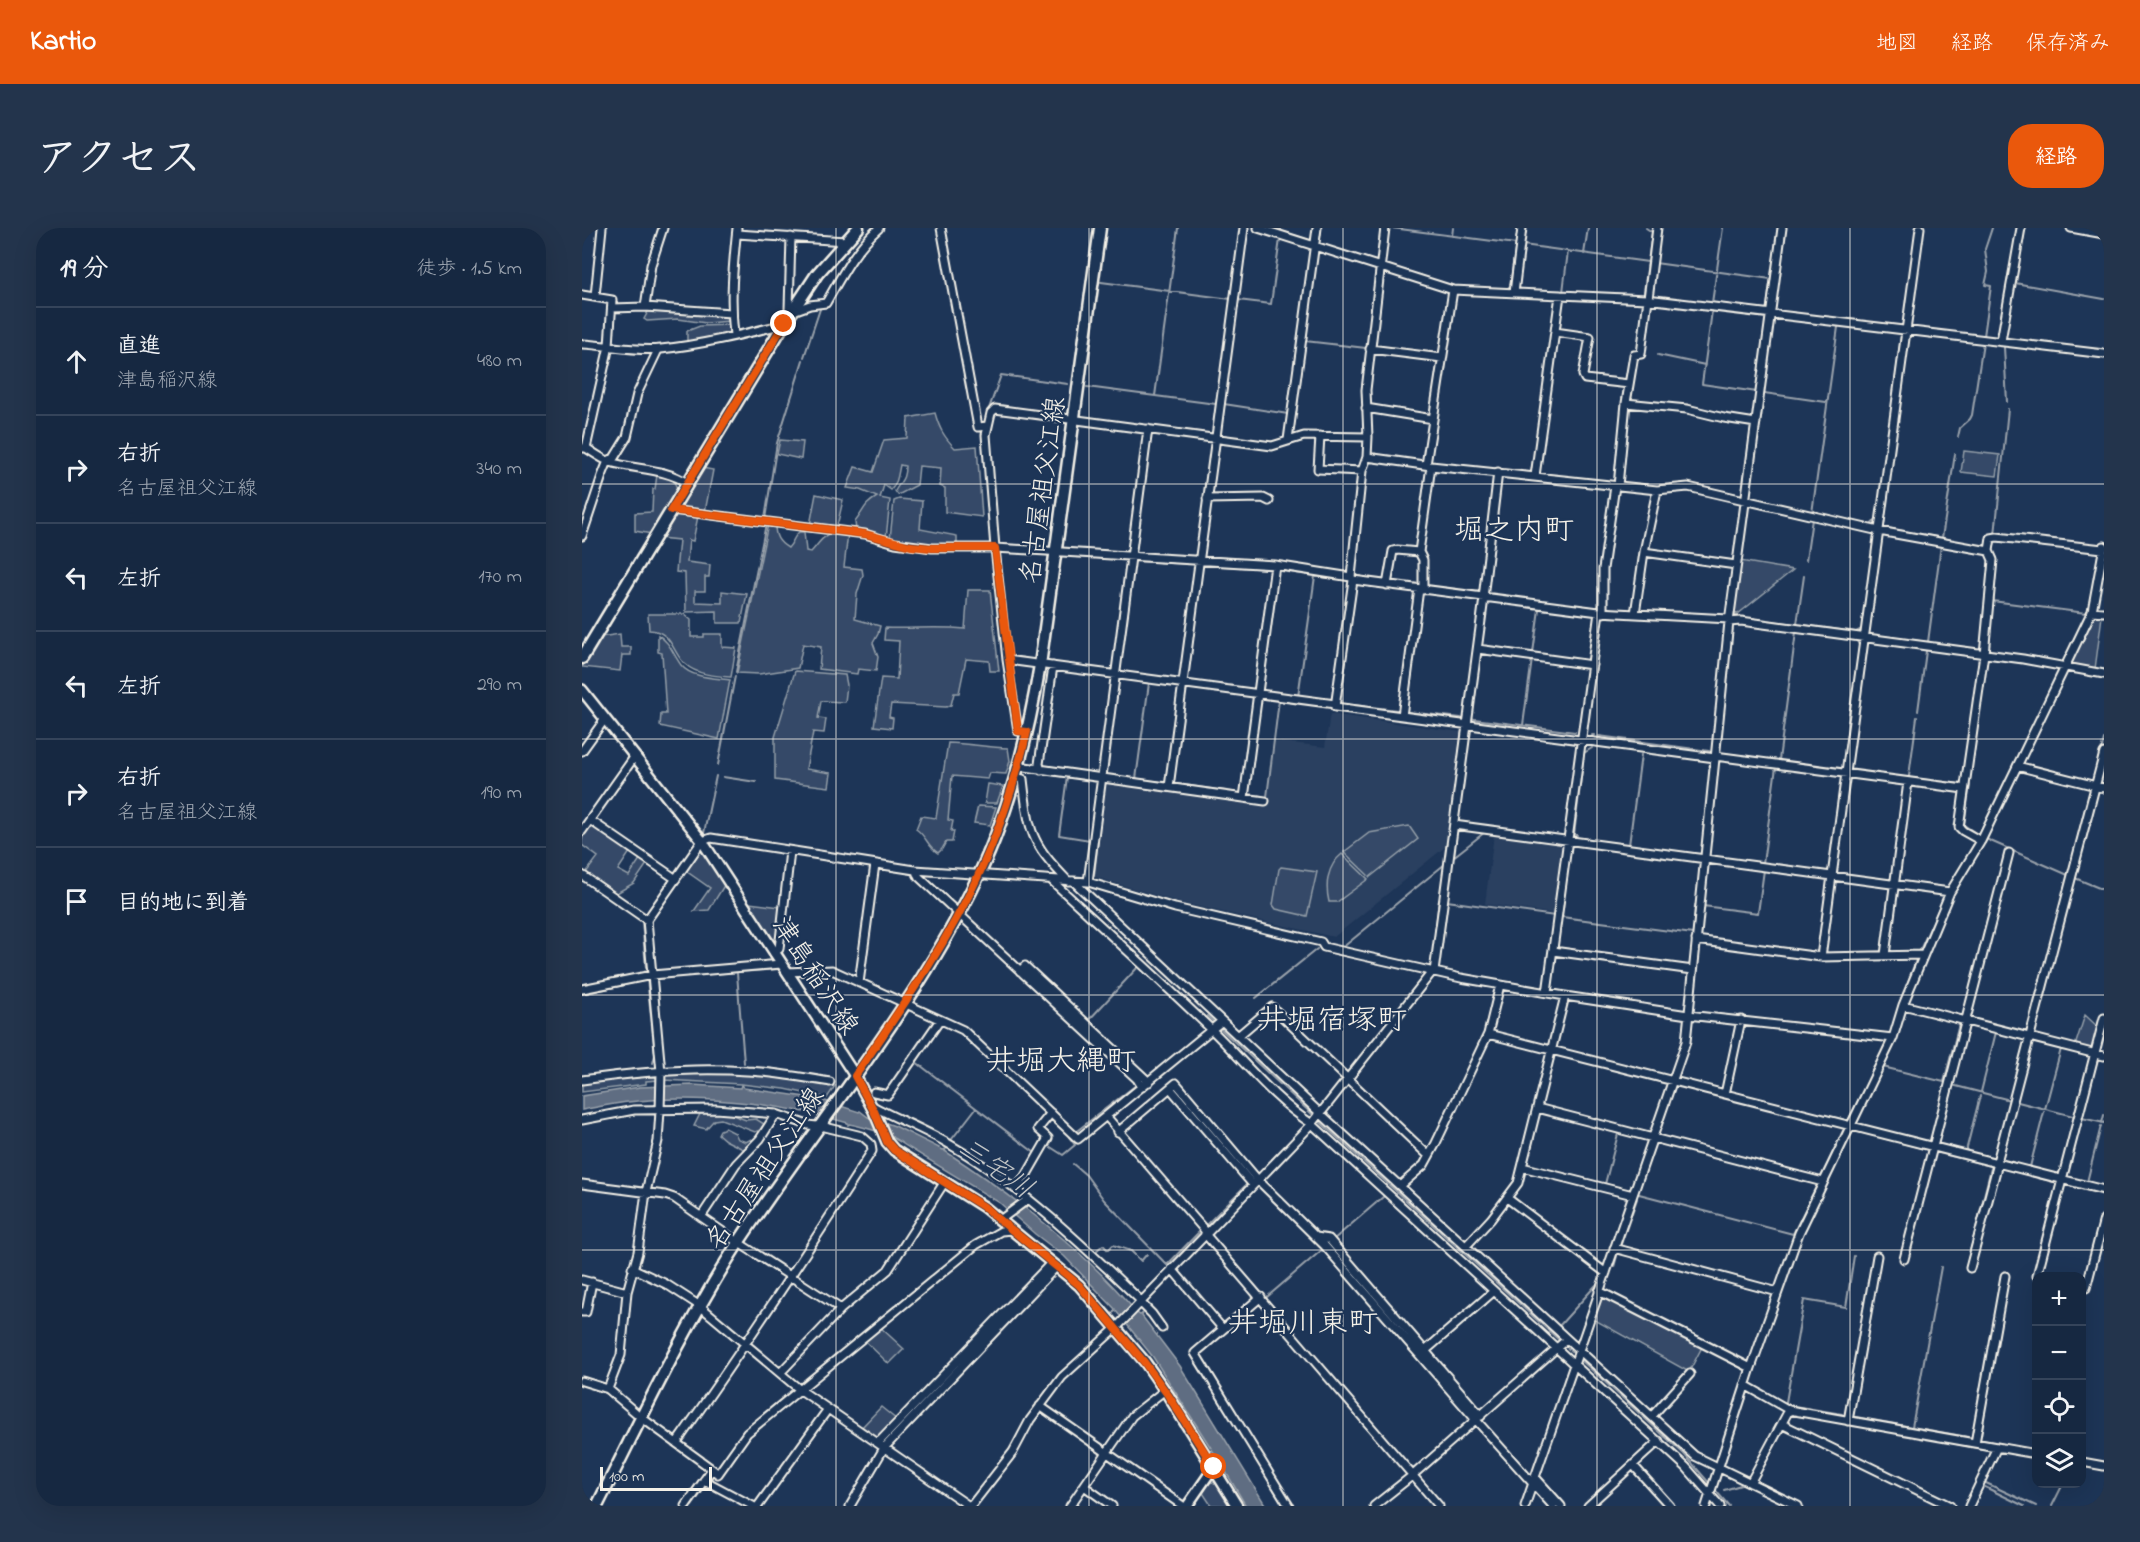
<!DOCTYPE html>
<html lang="ja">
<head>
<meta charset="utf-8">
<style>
  body { margin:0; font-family:"Indie Flower","Klee One",sans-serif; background:#23344c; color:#f1f3f6 }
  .controls { position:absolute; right:18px; bottom:18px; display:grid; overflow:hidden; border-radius:12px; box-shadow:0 6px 24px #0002 }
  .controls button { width:54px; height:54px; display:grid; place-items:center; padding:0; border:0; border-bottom:2px solid #35445a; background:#162841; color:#f1f3f6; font:30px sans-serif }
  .scale { position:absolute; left:18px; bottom:15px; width:112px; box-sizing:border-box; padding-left:6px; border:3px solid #f4f1e8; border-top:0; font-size:16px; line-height:21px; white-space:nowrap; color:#f4f1e8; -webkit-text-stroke:4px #1d3557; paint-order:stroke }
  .stop { position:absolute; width:18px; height:18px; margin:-14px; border:4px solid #ea580c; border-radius:50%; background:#fff }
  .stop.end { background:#ea580c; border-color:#fff; box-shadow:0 2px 6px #0008 }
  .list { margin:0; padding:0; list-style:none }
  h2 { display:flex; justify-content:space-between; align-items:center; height:78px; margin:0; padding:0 24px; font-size:26px }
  h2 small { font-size:20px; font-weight:400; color:#9ea6b1 }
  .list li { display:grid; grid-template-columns:39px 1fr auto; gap:18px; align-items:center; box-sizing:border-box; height:108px; padding:0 24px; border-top:2px solid #35445a }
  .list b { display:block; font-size:22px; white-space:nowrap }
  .list p { margin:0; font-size:20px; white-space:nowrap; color:#9ea6b1 }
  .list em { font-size:20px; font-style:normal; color:#9ea6b1 }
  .icon { flex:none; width:33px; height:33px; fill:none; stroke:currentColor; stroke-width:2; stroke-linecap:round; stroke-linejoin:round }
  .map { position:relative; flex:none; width:1522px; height:1278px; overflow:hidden; border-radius:24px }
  header { display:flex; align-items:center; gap:36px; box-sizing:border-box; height:84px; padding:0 30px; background:#ea580c; color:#fff }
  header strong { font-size:28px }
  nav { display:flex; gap:33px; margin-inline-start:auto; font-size:21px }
  .intro { display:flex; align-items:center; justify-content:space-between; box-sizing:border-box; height:144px; padding:0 36px }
  h1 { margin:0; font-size:42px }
  .button { padding:15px 27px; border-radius:24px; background:#ea580c; color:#fff; font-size:21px; font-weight:700 }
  main { display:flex; gap:36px; padding:0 36px }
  aside { flex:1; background:#162841; border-radius:24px; box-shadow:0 6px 24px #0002 }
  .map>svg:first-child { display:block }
  .built { fill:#2a4060 }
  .green { fill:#354a67; stroke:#949ea8; stroke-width:1.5 }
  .water { fill:#5e6d82; stroke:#9aa2ab; stroke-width:1.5 }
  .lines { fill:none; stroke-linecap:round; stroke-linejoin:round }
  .stream { stroke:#9aa2ab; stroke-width:2 }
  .minor-casing { stroke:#f4f1e8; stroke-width:11 }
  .tertiary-casing { stroke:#f4f1e8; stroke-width:13 }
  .secondary-casing { stroke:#f4f1e8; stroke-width:14 }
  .primary-casing { stroke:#f4f1e8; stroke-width:15 }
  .minor { stroke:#1d3557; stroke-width:7 }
  .tertiary { stroke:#1d3557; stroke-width:8 }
  .secondary { stroke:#1d3557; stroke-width:9 }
  .primary { stroke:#1d3557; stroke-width:10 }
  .route { stroke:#ea580c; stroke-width:8 }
  .grid { fill:none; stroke:#f4f1e8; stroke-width:1.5; stroke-opacity:0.55 }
  .labels { text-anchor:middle; stroke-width:4.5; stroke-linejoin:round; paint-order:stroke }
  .street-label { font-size:27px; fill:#f4f1e8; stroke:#1d3557 }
  .water-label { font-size:28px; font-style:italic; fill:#c0c3c4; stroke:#1d3557 }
  .quarter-label { font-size:30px; fill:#f4f1e8; stroke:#1d3557 }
</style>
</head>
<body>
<header>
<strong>Kartio</strong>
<nav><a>地図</a><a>経路</a><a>保存済み</a></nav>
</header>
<div class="intro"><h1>アクセス</h1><a class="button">経路</a></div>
<main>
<aside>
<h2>19 分<small>徒歩 · 1.5 km</small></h2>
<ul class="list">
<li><svg class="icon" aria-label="ahead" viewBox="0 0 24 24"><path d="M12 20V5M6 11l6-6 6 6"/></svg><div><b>直進</b><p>津島稲沢線</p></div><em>480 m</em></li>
<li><svg class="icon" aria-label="right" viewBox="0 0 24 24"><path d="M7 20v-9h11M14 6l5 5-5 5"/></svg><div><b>右折</b><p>名古屋祖父江線</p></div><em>340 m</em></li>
<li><svg class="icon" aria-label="left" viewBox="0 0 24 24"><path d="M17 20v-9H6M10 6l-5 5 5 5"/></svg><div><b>左折</b></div><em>170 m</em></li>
<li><svg class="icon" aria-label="left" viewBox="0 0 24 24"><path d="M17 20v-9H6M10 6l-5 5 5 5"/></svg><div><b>左折</b></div><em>290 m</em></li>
<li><svg class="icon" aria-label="right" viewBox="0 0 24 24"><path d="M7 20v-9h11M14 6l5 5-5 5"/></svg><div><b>右折</b><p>名古屋祖父江線</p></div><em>190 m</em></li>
<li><svg class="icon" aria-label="arrive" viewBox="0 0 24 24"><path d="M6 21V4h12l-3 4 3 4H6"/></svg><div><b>目的地に到着</b></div></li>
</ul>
</aside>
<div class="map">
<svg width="1522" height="1278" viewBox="0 0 1522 1278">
  <rect width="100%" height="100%" fill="#1d3557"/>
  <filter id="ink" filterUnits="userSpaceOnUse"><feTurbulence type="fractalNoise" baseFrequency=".0167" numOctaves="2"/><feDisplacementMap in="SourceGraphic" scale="12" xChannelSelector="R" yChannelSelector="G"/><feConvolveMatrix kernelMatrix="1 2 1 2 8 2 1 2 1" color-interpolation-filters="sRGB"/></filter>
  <g filter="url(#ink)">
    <path class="built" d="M748,486L879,504L863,619L752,709L596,674L513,649L517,612H515L523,556L525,554L685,576L693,513L743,519Z
      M912,606L981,615L983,618L973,686L903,676Z"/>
    <path class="green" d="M67,82L145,87L148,89V93L124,95L96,91L65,93L62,91Z
      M149,97L147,107L108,114L105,112V103L118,98Z
      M353,185C357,200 362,209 373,220L395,218L400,289L363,284V260L358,258L359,240L337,238L335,257L316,267L313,263C319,252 323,252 323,238L318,237C316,246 316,254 309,262L302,257L298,270L308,272L304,310L274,302L273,294C282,283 281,277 295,269L278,262L265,260L273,239L291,244L302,212L325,210L326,190Z
      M198,212L221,214L219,231L195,226Z
      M1382,223L1418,227L1415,248L1379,244Z
      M120,240L131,242L123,284L97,281L96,279Z
      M75,247L90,250L96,262L70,306L53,303V285L70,284L71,261H73Z
      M234,266L261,272L256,294L252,300L228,297Z
      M317,271L340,273L338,301L375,308V319H350L308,311L312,273Z
      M92,285L116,288L111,313L107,312L105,334L128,337L127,349H123V363H113V374L140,375V363L165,366L159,395H135V383L104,384L103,345L94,344L97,312L78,310Z
      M186,296L193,297C193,308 196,314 206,320C211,315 212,308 217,304H222L224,323L229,324C236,317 240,307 251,306C258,305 260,308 266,305L262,339L280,341L281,347L275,366L273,391L298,398L296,406L291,415L296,429L294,443L276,441L275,446L237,441L239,419L221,416L216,440L177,446L155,445Z
      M1158,333L1211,342L1156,386L1151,385Z
      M386,362H408L417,443H408L407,433L384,431L377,465H372L369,477L364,479L309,476L307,489L311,490L310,500L292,498L299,450L315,451L317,413L302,412L303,400C330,401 357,398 383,401Z
      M66,386H102L109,392V409H122V406H140V419L154,420L149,449C134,448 115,447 103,436C90,424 90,403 67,402Z
      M1511,387L1520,388L1513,441L1490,438L1488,434Z
      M38,406L39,419H49V427H40L38,443L0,439L18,409Z
      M76,407C88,414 91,426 99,437C109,450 133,450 148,452L137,511L78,498L79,486H84L80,425L76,424Z
      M213,443L263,447L265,457L263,474L239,473L236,490L244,491L242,505L231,504L224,541L249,545L247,559L193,552V509Z
      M366,515C387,515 406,520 426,520L428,533L424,546L408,545L406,551L370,548L366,592L371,593L369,603H372L370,614H364L360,621L356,625C345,618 345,609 334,601L339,588L354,590Z
      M406,556L421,558L415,575H403Z
      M396,578L414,579L408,597L392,595Z
      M11,598L48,624L36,642L47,648L58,631L65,636L52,655L33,666L3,646L16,629L0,617C0,609 2,601 11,598Z
      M827,598L836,611L788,649L762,624L787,605Z
      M118,622L122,623L143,656L127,682L112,683L128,660L104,643Z
      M760,626L786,651L755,674H747C743,657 745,638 760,626Z
      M699,639L735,644L725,688L694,681L691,677L697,641Z
      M167,675L198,679L195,711L189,710Z
      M1503,787L1516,799L1511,819L1508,822L1493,818Z
      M134,844L204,849L248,856V858H253L245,870L203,861L159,856L82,852V845Z
      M74,847L76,852L64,853V856L0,864V854Z
      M134,884L148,886L164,892L174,891L182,896L178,902L173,904L139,891L132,892L124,901L112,898L118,886Z
      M143,900L153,905L156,911L164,914L169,911V915L161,921L143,912L136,906L138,902Z
      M1022,1070L1120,1119L1107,1144L1011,1091L1019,1071Z
      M297,1098L322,1121L307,1136L281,1111Z
      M299,1179L315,1192L298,1209L294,1210L280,1199Z
      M630,1254L636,1256L650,1278L629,1277L621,1265L627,1255Z"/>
    <path class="water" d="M111,857L158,860L159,857L162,860L237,871L277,884L278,883L286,889L313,898L361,922L364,921L363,923C433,969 501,1021 555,1085L558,1087L561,1085L560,1088L598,1138L684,1278H664L638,1234L634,1233L636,1231L571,1129L534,1083L531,1085L533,1081L482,1028L453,1006L418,975L324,918C307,905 288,901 268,896L266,897V895C197,875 117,866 46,874C30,876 15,879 0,882V868L58,859Z"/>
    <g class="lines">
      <path class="stream" d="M699,0V3L727,12
        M810,0L934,16
        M870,8L871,0
        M738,12L739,0
        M941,17L1066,34
        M1002,26L1006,0
        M803,33L807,0
        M1073,35L1189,51
        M519,54L649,71
        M1433,55L1522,71
        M911,60L925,61L928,58L936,0
        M981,64L986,23
        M1062,64L1070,4L1064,0
        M242,72L265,30L287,5
        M656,72L689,76L698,11
        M1130,75L1141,0
        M1185,79L1196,0
        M1130,83L1120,156L1175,164
        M1402,108L1409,58L1403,57L1406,44L1403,21L1410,0
        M1423,111L1443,0
        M1422,119L1425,174
        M1076,127L1123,137
        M222,129L239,78
        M505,159L634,176
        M1182,165L1244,174
        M573,168L596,0
        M642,176L706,186
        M714,186L723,113L784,120
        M404,189L419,147L486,156
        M1306,209L1319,108
        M1376,209L1378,200L1388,191L1390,187L1401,115
        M1230,285L1256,99
        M183,291L195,215L221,132
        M1289,297L1296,289
        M1305,300L1360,310L1373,226
        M1413,307L1426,181
        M1410,321L1415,330L1412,359
        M424,324L463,327
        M482,328L544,332
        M1224,332L1230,291
        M554,333L610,336
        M624,337L688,341
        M699,343L754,351
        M773,347L793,352
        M946,371L955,372
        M1411,371L1410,373L1504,385
        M960,373L1017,380
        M1024,381L1050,382
        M1056,382L1143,387
        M1283,383L1293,308L1290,304
        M1152,387L1158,388
        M1168,390L1274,404L1280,401L1281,398
        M1215,396L1222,348
        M1291,407L1346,414L1359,317
        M1275,413L1278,419
        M951,425L957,381
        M154,444L184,296
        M716,469L733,348
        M763,476L815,482
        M1336,483L1344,423
        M826,484L879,490
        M892,491L993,504
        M941,497L950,431
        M1010,507H1013
        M1017,508L1127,523
        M1141,525L1258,541L1262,538
        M1197,532L1214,404
        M136,537L153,448
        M1273,543L1294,545
        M1297,546L1379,556
        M526,547L580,554
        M1327,548L1335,489
        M141,549L174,554
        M485,549L477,607L508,612
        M1512,550L1522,511
        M554,551L567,455
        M595,556L657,565
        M1386,557H1388L1382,597L1398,608
        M668,566L679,568
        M685,569L697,472
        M81,571L115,615L114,616
        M868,594L880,503
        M122,605L134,548
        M995,607H992L1002,525L1010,520
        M1404,611L1486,647L1508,563
        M1047,617L1059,527
        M1388,623L1393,614
        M1100,624L1117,627
        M1129,628L1181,635L1194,539
        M870,630L903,604
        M94,644L105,628
        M512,648L516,613
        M1493,650L1522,662
        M1366,661L1387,625
        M865,673L973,688
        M1121,678L1176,685L1182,642
        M65,686L87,654
        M980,689L1111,706L1113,677
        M60,693L64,740
        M760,720L863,636
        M1338,722L1363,667
        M846,740H849L857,672
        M155,745L162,835
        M65,750L73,827L71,835
        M73,750L198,741
        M1324,759L1335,729
        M0,766L65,752
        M674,770L735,721
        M690,784L761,851
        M625,788L732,888
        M506,793L556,739
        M1453,814L1504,827
        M1301,821L1305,812
        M1518,831L1522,832
        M334,834L394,880
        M1293,838L1296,832
        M1301,839L1362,854L1377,796
        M1288,847L1292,839
        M767,856L791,879
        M1370,857L1428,872
        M593,860L651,928
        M1399,864L1414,804
        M1436,874L1491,888
        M1463,881L1479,821
        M1500,890L1522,895
        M736,892L1102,1226L1147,1278
        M1266,893L1285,855
        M1520,895L1522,887
        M496,902L554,857
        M1273,903L1347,922
        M1036,906L1023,956L1046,962
        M370,911L394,880L453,925
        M467,918L481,927L493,917L487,909
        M1384,923L1398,868
        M1353,924L1409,938
        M491,936L504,947L522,972L585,1037L616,1005
        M838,937L842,928L841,926
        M1448,939L1462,884
        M1420,940L1472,954
        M1239,949L1262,901
        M1505,954L1519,898
        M1487,958L1522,967
        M1057,966L1211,1006L1235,957
        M623,998L666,955
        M751,1012L801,969
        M746,1016L817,1098
        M1039,1016L1055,971
        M514,1023L521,1017L526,1022L531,1017L549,1023L559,1033L565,1026
        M1032,1039L1035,1028
        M1384,1040L1409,940
        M593,1050L636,1100
        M0,1056L3,1057
        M685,1069L741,1021
        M978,1097L1014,1057
        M822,1103L849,1135
        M619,1126L677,1076
        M613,1132L703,1278
        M1204,1174L1222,1072L1264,1079L1272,1028
        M1206,1177L1260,1186
        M1274,1189L1386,1209
        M1330,1199L1359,1039
        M1400,1212L1454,1222
        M303,1213L400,1112
        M1368,1215L1407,1222L1408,1225L1383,1278
        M1421,1224L1454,1230
        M1500,1230L1515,1233
        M1521,1234H1522
        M1500,1238L1522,1242
        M1404,1255L1454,1278
        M1403,1259L1442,1278
        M1142,1262L1159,1257
        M110,1278L125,1257
        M1391,1278L1399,1261
        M1470,1278L1481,1256"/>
      <defs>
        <path id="minor" d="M359,0L396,199L406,198
          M676,0L871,62L1065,71L1522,126
          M1489,0L1522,6
          M155,6L264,13
          M209,9L207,81L211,83L228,77L244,75C260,47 273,21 297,0
          M932,65L940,0
          M0,67L30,72L27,118L4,220H0
          M13,68L20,0
          M63,79L69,37L81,0
          M30,80L63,79L149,85
          M973,104L1008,109L1001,147L1003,151L1047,156
          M152,108C148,71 151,37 155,0
          M1419,113L1439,0
          M0,116C26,117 53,124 79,121C120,117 162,106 202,96
          M788,121L860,130
          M1044,175L1105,181L1142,190L1174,195
          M784,180L851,191
          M738,208L736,241L780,243
          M706,212L735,0
          M4,220C12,225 20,231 28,234C54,242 83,240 105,255
          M785,229L849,238L1075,262L1106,259L1297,303L1407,323
          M844,237L871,62
          M953,248L978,67
          M1036,258L1044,175L1052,127L1059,126L1075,0
          M1075,262L1062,324L1154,337
          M625,271L681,270L687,273
          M89,282L283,306L313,315L350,320H413L693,337L769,349L771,352L1017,384L1147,391
          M0,308L20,248L26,233L32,230L45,209L55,166L76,122
          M837,324L849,238
          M769,349L780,243L785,229L786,209L784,162L803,0
          M771,352L753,479L1133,530
          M805,357L811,323L815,322L837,324L841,332V362
          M901,370L916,244
          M1510,383L1522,384
          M1021,385V341L1033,258
          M1053,386L1062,324
          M1147,394L1159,393L1441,431L1522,446
          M896,421L1010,437
          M425,432L753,476
          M820,488L837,361
          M445,504L436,503L425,432L413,320L404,207L409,185L413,181L690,218L722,208L786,209
          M0,523L23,491
          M1133,528L1382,561
          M436,538L683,573
          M1435,538L1522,560
          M459,542L457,536L471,438
          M433,549L441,551C447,604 448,614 486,653
          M587,559L662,0
          M662,570L693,337
          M8,592L94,651
          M872,597L1368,664
          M0,603L53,528
          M1399,613L1381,603L1377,599L1402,426L1411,332L1407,323L1409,310L1415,309L1521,321
          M333,642L337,649L555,851L560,859
          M0,647L65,692
          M469,652C523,702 577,751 630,802C663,834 691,871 730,896L1104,1239L1138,1278
          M491,653L738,885L985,1111
          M506,654L566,201
          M1114,712L1239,729L1341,727
          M971,723L1111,742
          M192,725L197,721L208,623
          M1303,727L1326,554
          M1239,729L1338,0
          M438,743L443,738L567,854
          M205,744L250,742L381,802L496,911L640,793
          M852,744L902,370
          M277,755L293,636
          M0,761L70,747L199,736
          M965,765L1017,384
          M1321,777L1522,828
          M906,806L1522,962
          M656,808L690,779L847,928
          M0,852C55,844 110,839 165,843C193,844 220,849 248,854
          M588,860L594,855L676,952L742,1017L894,1192L971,1278
          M292,864L306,867L358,792
          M1143,866L1159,792
          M289,877C314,891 342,901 367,916C436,955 502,1018 559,1073
          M955,880L1241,954
          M524,888L625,1005
          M0,892L52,882L134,881L194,886L226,897L243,899L280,908L289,916L290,923C227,1021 163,1119 95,1214
          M536,904L588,860L671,957
          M1415,934L1522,525
          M940,939L1051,967
          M0,956L83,967L92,970L157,1015L259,1081
          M818,958L842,937L853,917L906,806L918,757
          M433,961L444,948L466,910L456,901L469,885
          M925,970L1024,1045
          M119,989L154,936L178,911L194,886
          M418,992L445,972
          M623,1006L857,1278
          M734,1009L747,1011L899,1188
          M884,1018L909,991L936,955L983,768
          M1032,1020L1196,1064
          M1322,1031L1427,625
          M50,1040L84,1056L118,1078L217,1161L387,1278
          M1388,1040L1416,935
          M590,1041L641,1101
          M1455,1048L1522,790
          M0,1052L45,1064
          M1504,1060L1522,991
          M1017,1063L1169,1140
          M679,1069L613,1125L707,1278
          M558,1074L570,1086L580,1100
          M0,1084H4L10,1054
          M843,1123L912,1063
          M199,1144L259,1081L306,1042L362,955
          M0,1153L26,1161L60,1190L130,1241L104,1278
          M1163,1157L1207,1182L1454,1226
          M26,1161L39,1127L45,1064L56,1024L64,964L76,913L78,883L79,844L65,692L120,613L129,610L333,642L506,654L593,680L739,714L742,719L879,750L983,768L1106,787L1311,810
          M458,1178L601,1278
          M1070,1188L1108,1146
          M1266,1193L1295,1028
          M1200,1196L1368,1278
          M296,1215L470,1034
          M1393,1215L1423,1048
          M1500,1234L1522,1238
          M1051,1237L1088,1278
          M130,1241L136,1246L165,1205L394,1017L419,1003L430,1002
          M953,1249L979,1278
          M122,1252L171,1278
          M1168,1255L1207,1182
          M502,1258L530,1278
          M176,1278L246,1181
          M268,1278L302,1220L475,1038
          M389,1278L431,1224L448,1192L480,1149L534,1100L730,896L850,744
          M488,1278L550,1188L583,1162
          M792,1278L831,1247L985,1111L1113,1228L1216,1278
          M943,1278L1104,814L1147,394L1200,0
          M1006,1278L1077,1213
          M1124,1278L1169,1140L1217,1005L1311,810L1321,777L1368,664L1399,613L1510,383L1522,318
          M1387,1278L1415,1219"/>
        <path id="tertiary" d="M605,1278L632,1239"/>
        <path id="secondary" d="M0,462L120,613L273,848L292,883L305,914L312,922L402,979L497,1057L563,1134L586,1167L655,1278"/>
        <path id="primary" d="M0,430L202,96L235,46L276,0
          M15,1278C60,1189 102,1099 156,1015C235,895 334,779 396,649C428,582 446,509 458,437L518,0"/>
      </defs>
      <use href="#minor" class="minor-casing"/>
      <use href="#tertiary" class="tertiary-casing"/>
      <use href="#secondary" class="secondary-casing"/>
      <use href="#primary" class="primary-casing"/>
      <use href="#minor" class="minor"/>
      <use href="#tertiary" class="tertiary"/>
      <use href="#secondary" class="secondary"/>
      <use href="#primary" class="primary"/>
    </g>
  </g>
  <g class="lines" filter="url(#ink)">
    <path class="route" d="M202,96L89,282L283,306L329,318L350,320H413L436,503L445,504C433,554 418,602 396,648C363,719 317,783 273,848L292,883L305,914L312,922L402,979L497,1057L562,1134L586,1167L632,1239"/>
  </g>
  <path class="grid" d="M254,0V1278M507,0V1278M761,0V1278M1015,0V1278M1268,0V1278M0,256H1522M0,511H1522M0,767H1522M0,1022H1522"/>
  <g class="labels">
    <g class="street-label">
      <text transform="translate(460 262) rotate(-82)" y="9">名古屋祖父江線</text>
      <text transform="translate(234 747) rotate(57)" y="9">津島稲沢線</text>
      <text transform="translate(182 940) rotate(-56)" y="9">名古屋祖父江線</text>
    </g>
    <g class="water-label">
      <text transform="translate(415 939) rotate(35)" y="10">三宅川</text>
    </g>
    <g class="quarter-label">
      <text x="932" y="311">堀之内町</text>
      <text x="750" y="801">井堀宿塚町</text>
      <text x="479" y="842">井堀大縄町</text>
      <text x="721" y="1104">井堀川東町</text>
    </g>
  </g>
</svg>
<div class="controls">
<button>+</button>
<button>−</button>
<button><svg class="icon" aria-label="locate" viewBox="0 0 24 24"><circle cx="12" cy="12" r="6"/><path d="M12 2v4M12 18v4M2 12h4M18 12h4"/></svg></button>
<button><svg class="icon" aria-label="layers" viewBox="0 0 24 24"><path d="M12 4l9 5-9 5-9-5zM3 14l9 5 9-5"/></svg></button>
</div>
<div class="scale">100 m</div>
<div class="stop" style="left:632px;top:1239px"></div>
<div class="stop end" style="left:202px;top:96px"></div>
</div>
</main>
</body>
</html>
